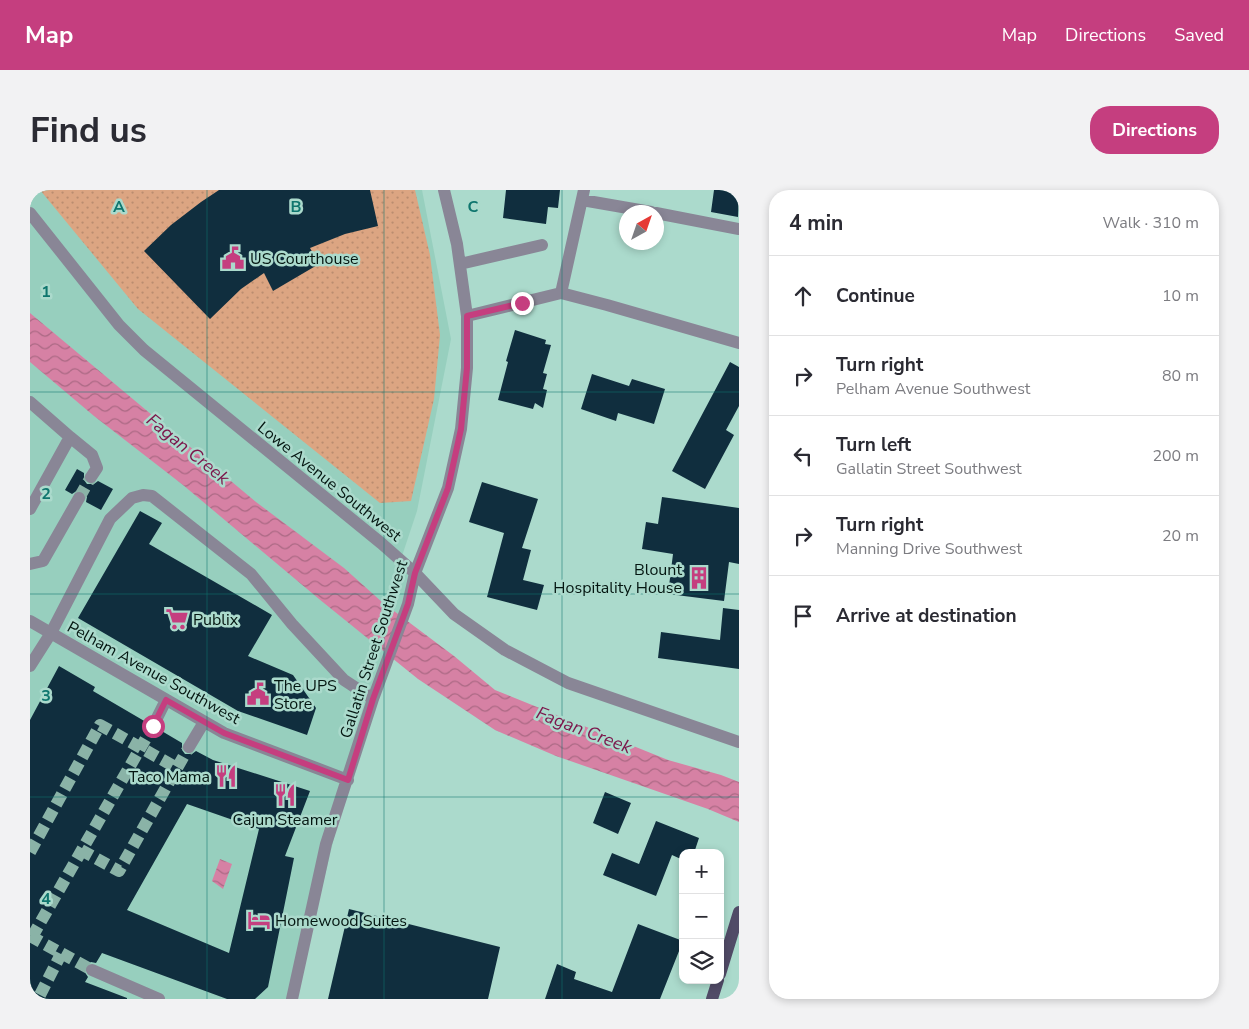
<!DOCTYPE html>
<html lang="en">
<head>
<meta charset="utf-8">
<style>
  body { margin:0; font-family:"Nunito Sans",sans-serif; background:#f2f2f3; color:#2b2b33 }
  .controls { position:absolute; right:15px; bottom:15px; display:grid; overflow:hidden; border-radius:10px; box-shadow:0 2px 8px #0003 }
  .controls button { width:45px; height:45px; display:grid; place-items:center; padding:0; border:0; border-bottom:1px solid #e1e1e2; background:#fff; color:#2b2b33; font:25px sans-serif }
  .compass { position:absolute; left:589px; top:15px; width:45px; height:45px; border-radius:50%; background:#fff; box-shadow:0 2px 8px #0003; rotate:40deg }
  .stop { position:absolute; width:15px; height:15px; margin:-11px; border:4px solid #c53e7f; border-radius:50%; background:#fff }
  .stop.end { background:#c53e7f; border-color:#fff; box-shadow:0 1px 5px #0008 }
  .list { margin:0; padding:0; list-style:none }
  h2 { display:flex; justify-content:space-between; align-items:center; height:65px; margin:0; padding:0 20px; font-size:21px }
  h2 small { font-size:16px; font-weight:400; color:#7c7c81 }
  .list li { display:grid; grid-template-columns:32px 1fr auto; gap:15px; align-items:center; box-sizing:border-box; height:80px; padding:0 20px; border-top:1px solid #e1e1e2 }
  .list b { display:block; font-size:19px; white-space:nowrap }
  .list p { margin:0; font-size:16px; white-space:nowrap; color:#7c7c81 }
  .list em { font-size:16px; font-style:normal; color:#7c7c81 }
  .icon { flex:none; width:28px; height:28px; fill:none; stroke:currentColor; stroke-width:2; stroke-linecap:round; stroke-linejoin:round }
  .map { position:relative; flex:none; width:709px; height:809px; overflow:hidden; border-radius:20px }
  header { display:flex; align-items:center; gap:30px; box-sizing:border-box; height:70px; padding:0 25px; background:#c53e7f; color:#fff }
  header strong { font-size:24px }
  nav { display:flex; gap:28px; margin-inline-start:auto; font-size:18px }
  .intro { display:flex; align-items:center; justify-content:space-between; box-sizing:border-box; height:120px; padding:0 30px }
  h1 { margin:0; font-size:35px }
  .button { padding:12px 22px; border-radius:20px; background:#c53e7f; color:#fff; font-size:18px; font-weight:700 }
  main { display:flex; gap:30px; padding:0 30px }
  aside { flex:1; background:#fff; border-radius:20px; box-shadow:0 2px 8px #0003 }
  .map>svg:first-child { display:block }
  .built { fill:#97cfbe }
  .green { fill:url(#green-dots) }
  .water { fill:url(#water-waves) }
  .building { fill:#102e3e; fill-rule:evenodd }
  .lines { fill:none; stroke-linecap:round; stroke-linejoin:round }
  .minor-tunnel { stroke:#8ab3a7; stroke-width:12; stroke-dasharray:12 6; stroke-linecap:butt }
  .minor { stroke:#898696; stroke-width:12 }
  .major { stroke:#514b67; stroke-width:12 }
  .route { stroke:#c53e7f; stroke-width:6 }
  .grid { fill:none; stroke:#0f766e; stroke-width:1; stroke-opacity:0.55 }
  .labels { text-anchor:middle; stroke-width:5; stroke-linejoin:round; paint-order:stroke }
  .poi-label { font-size:16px; fill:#041611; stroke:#abdacc; text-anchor:start }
  .street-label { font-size:16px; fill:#041611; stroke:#abdacc }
  .water-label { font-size:18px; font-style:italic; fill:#7c164b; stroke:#abdacc }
  .grid-label { font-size:16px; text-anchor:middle; font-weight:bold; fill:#0f766e; stroke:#abdacc; stroke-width:5; stroke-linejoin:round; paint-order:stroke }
</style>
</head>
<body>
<header>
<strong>Map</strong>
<nav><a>Map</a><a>Directions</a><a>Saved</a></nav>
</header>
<div class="intro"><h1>Find us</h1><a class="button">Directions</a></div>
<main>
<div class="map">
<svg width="709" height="809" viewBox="0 0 709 809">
  <defs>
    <pattern id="green-dots" width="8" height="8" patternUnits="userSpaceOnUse" patternTransform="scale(1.25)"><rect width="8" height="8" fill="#dca582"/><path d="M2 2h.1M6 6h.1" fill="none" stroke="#bb8d6f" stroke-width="1.8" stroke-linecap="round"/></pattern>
    <pattern id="water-waves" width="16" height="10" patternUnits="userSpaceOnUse" patternTransform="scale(1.25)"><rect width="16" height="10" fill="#d681a4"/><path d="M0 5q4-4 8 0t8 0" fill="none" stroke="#ab6984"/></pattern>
  </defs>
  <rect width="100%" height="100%" fill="#abdacc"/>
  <path class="built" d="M0,0H392L421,149L387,321L370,372L385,383L318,590L265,809H0Z"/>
  <path class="green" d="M10,0H385L400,65L410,145L404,209L381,311L350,313L108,119Z"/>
  <path class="water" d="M0,123L226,312L314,378L352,412L424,466L465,500L638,570L691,585L709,592V632L678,619L526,566L465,540L388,489L289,409L153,295L64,226L0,172Z
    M190,669L202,674L193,699L182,691Z"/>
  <path class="building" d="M189,0H340L348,36L315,44L280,58L289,74L243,101L234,83L211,99L180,129L114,61L141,35L171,12Z
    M476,0H530L528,18L518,17L516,34L473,28Z
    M684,0H709L708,27L681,22Z
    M485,140L516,150L515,154L521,155L513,183L517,184L513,199L517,200L513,218L505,213L503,219L468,210L478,172L476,171Z
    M700,172L709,177V216L696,240L704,245L675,299L642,281Z
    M562,184L599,196L602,189L635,199L624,234L588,223L586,231L551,219Z
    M47,279L54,283V290L57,294H64L68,291L83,299L71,320L56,312L57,307L53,301L48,300L42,304L35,300Z
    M452,292L508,309L492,358L501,360L493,390L514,395L507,420L457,407L474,343L439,332Z
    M632,307L709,318V374L699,372L694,411L638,404L643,364L612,359L616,332L628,334Z
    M110,321L132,333L119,354L242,425L218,466L263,485L286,518L277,545L208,521L48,428Z
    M693,418L709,420V479L628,468L631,442L690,450Z
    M29,476L65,497L63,501L116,532L115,537L119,543L124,544L130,540L152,553V560L155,564H162L166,561L183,570L280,601L255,666L264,668L238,797L225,809H197L72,763L66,773L61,772L55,776L54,781L58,787L55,792L97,808V809H0V530ZM157,614L229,639L199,763L97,720Z
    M575,602L601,613L588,644L563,633Z
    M626,631L669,648L664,663H653V670L642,665L626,706L573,685L582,663L609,674Z
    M319,719L470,757L458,809H298Z
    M608,734L653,751L630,809H515L527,774L546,782L544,789L582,802Z"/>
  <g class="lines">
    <path class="minor-tunnel" d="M49,308L61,287
      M51,660L89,681L147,578
      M0,662L70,535L147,578L159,557
      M0,746L62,780
      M2,747L123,536
      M10,805L31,764"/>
    <path class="minor" d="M552,10L621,22
      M0,23L89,135L114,160L351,353L385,383L424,424L475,460L538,493L709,552
      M626,23L709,39
      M430,74L512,55
      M531,103L554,0
      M437,126L531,103L577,115L709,153
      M0,212L40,247L0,319
      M40,247L62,265L67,278L61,287
      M0,374L13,371L49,308
      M0,431L194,543L318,590
      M0,476L21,443L80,329L102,308L113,305L122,306L221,384L262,434L314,490L343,509
      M123,536L136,510
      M159,557L174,532
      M62,780L129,809
      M262,809L296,654L343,509L378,414L385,383L418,298L431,239L437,178V126L427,54L414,0"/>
    <path class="major" d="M690,784L709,722
      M682,809L688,790"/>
  </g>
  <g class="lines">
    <path class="route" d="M123,536L136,510L194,543L318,590L343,509L378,414L385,383L418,298L431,239L437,178V126L492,113"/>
  </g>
  <path class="grid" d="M177,0V809M354,0V809M532,0V809M0,202H709M0,404H709M0,607H709"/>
  <defs>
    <symbol id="civic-bare" viewBox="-9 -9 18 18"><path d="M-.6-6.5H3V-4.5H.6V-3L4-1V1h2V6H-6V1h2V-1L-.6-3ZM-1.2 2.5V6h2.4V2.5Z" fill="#c53e7f" stroke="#abdacc" stroke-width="2.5" paint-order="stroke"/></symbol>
    <symbol id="building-bare" viewBox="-9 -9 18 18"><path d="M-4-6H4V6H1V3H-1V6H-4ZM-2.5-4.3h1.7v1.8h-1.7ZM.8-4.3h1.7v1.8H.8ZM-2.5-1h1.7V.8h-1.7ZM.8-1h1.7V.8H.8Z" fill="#c53e7f" stroke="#abdacc" stroke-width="2.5" paint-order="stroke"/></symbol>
    <symbol id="supermarket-bare" viewBox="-9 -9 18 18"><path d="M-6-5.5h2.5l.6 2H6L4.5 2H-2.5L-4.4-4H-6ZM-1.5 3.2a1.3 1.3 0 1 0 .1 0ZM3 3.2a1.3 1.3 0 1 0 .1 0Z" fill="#c53e7f" stroke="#abdacc" stroke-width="2.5" paint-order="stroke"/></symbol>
    <symbol id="restaurant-bare" viewBox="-9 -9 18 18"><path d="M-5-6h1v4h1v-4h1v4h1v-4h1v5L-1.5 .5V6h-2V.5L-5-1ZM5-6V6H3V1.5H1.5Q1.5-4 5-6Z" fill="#c53e7f" stroke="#abdacc" stroke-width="2.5" paint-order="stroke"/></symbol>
    <symbol id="hotel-bare" viewBox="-9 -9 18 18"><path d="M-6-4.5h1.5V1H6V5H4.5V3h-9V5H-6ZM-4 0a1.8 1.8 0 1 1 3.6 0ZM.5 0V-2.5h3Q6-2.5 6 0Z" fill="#c53e7f" stroke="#abdacc" stroke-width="2.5" paint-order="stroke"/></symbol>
  </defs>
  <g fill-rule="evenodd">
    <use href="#civic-bare" x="187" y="52" width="32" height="32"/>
    <use href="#building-bare" x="653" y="372" width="32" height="32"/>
    <use href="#supermarket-bare" x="131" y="413" width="32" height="32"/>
    <use href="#civic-bare" x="212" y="488" width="32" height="32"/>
    <use href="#restaurant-bare" x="180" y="570" width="32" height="32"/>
    <use href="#restaurant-bare" x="239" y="589" width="32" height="32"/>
    <use href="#hotel-bare" x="213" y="714" width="32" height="32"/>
  </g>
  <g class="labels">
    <g class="poi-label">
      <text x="220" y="74">US Courthouse</text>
      <text x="652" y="385" text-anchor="end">Blount<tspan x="652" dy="18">Hospitality House</tspan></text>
      <text x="163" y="435">Publix</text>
      <text x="244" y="501">The UPS<tspan x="244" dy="18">Store</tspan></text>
      <text x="180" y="592" text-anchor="end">Taco Mama</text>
      <text x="255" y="635" text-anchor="middle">Cajun Steamer</text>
      <text x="245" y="736">Homewood Suites</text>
    </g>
    <g class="street-label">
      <text transform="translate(300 291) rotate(39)" y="6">Lowe Avenue Southwest</text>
      <text transform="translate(343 459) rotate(-72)" y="6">Gallatin Street Southwest</text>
      <text transform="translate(124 482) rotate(29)" y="6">Pelham Avenue Southwest</text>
    </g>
    <g class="water-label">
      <text transform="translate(158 259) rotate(39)" y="6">Fagan Creek</text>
      <text transform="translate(554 540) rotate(21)" y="6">Fagan Creek</text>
    </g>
  </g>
  <g class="grid-label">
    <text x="89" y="22">A</text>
    <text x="266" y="22">B</text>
    <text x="443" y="22">C</text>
    <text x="16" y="107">1</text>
    <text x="16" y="309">2</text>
    <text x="16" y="511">3</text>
    <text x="16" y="714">4</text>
  </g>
</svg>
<div class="controls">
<button>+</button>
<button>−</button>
<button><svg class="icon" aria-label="layers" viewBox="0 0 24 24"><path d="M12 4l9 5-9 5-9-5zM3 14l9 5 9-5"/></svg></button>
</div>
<svg class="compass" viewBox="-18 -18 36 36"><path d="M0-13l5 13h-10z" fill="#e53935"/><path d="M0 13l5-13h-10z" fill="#7c7c81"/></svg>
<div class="stop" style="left:123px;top:536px"></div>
<div class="stop end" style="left:492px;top:113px"></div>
</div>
<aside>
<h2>4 min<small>Walk · 310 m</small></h2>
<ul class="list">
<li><svg class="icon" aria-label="ahead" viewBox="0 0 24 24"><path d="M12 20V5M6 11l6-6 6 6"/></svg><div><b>Continue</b></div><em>10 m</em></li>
<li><svg class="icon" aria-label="right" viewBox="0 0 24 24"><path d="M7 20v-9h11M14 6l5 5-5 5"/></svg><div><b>Turn right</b><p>Pelham Avenue Southwest</p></div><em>80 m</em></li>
<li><svg class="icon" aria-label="left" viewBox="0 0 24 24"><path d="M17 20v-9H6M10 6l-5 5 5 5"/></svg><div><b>Turn left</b><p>Gallatin Street Southwest</p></div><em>200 m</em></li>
<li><svg class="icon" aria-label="right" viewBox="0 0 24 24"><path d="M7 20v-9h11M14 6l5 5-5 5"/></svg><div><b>Turn right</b><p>Manning Drive Southwest</p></div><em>20 m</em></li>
<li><svg class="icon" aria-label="arrive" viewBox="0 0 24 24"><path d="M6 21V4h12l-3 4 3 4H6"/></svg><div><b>Arrive at destination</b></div></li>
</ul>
</aside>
</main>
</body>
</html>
